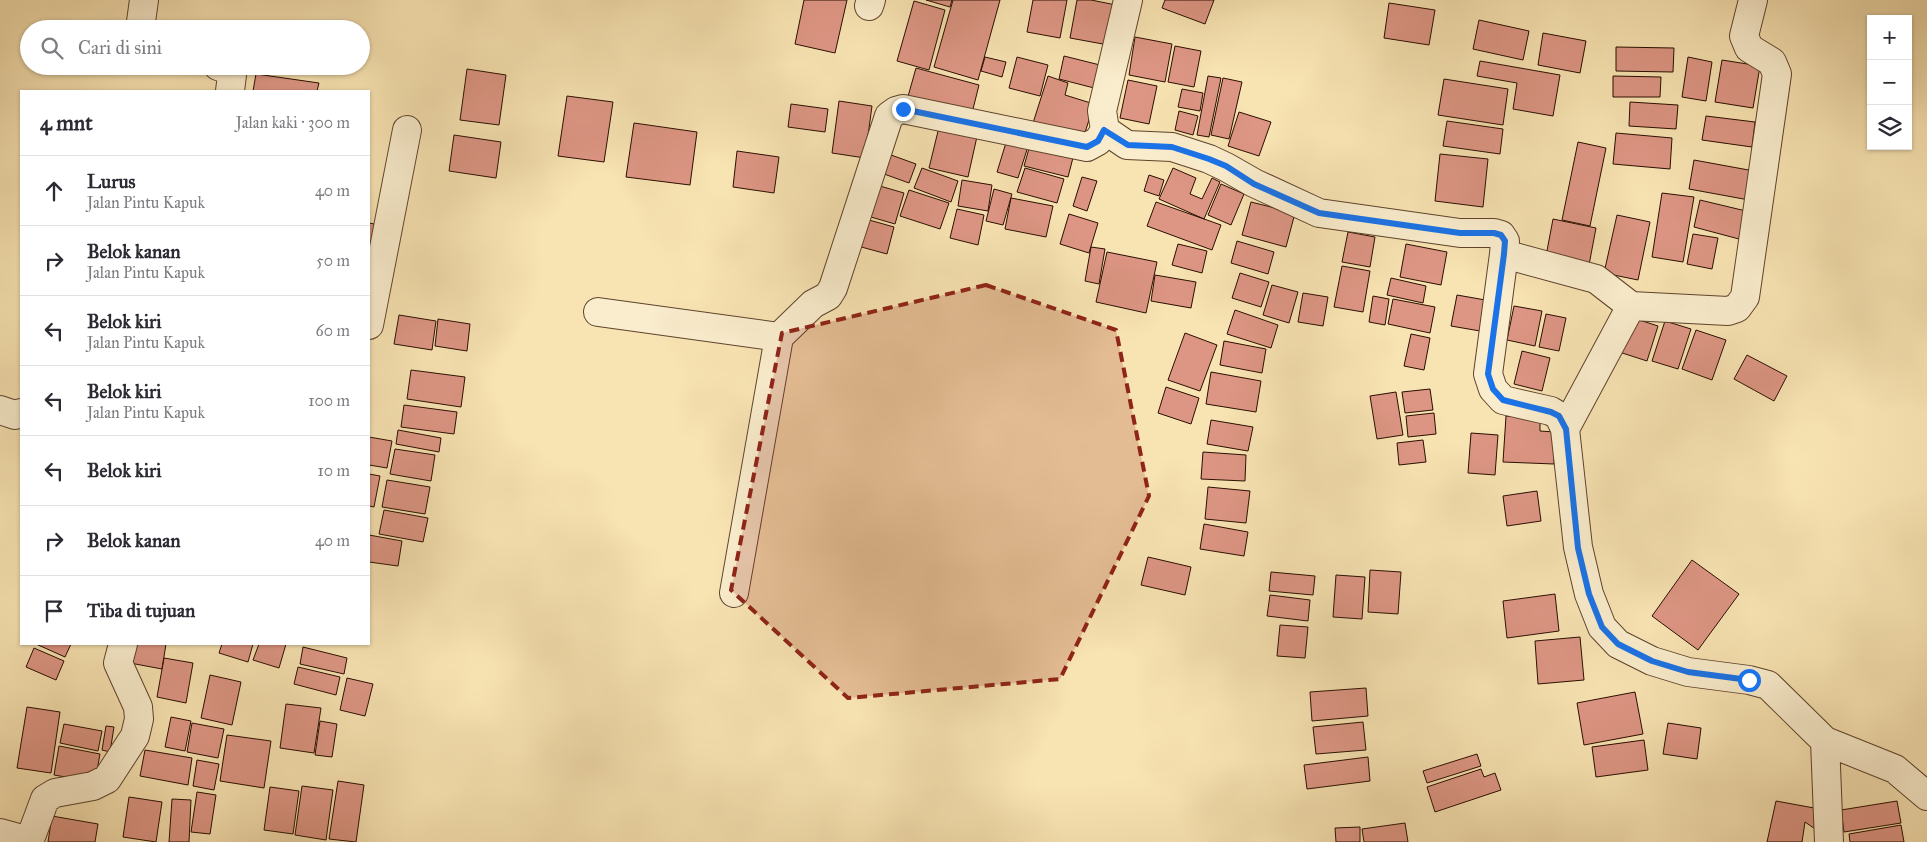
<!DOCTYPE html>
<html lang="id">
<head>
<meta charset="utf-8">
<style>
  body { margin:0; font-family:"IM FELL Great Primer",serif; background:#f2f2f3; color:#2b2b33 }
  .controls { position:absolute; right:15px; top:15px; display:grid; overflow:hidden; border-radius:0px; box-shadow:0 1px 4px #0004 }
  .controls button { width:45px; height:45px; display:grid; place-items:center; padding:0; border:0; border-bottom:1px solid #e1e1e2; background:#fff; color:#2b2b33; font:25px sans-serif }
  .stop { position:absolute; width:15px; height:15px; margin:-11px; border:4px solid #1a73e8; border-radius:50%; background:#fff }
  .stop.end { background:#1a73e8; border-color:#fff; box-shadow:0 1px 5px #0008 }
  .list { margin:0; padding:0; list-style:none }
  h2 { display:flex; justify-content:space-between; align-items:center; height:65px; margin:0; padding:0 20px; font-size:21px }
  h2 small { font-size:16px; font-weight:400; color:#7c7c81 }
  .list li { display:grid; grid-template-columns:32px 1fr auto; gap:15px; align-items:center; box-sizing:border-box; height:70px; padding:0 20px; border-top:1px solid #e1e1e2 }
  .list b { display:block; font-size:19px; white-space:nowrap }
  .list p { margin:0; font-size:16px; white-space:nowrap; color:#7c7c81 }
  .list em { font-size:16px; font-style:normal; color:#7c7c81 }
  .icon { flex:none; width:28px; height:28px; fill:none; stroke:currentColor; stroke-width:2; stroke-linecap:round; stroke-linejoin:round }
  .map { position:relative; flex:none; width:1927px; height:842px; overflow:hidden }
  .search { position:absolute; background:#fff; box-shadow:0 1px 4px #0004; left:20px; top:20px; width:350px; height:55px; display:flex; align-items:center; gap:12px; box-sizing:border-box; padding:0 18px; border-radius:28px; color:#7c7c81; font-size:19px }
  .panel { position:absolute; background:#fff; box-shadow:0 1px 4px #0004; left:20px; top:90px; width:350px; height:555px; border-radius:0px }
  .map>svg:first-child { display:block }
  .building { fill:#dd9684; stroke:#2a0e00 }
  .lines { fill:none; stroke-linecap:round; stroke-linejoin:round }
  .minor-casing { stroke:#5e432c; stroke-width:30 }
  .minor { stroke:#faedcd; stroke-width:28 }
  .route { stroke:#1a73e8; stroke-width:6 }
  .marked { fill:#8f2418; fill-opacity:0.2; stroke:#8f2418; stroke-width:4; stroke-dasharray:10 6; stroke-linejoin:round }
</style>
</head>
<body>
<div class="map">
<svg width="1927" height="842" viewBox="0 0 1927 842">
  <rect width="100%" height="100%" fill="#f8e3b2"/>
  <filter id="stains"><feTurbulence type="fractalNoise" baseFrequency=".004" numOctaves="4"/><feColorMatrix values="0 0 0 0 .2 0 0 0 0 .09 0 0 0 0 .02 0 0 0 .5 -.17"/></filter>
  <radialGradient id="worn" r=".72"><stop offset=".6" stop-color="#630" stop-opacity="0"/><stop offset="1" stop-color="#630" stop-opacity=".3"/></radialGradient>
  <path class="building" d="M804,0H847L835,53L795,44Z
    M926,0H952L950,7Z
    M953,0H1000L978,80L934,67Z
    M1033,0H1067L1060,38L1027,32Z
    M1077,0H1091L1121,6L1114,46L1070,38Z
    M1165,0H1214L1205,24L1162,8Z
    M914,1L945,10L929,70L897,61Z
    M1389,3L1435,10L1429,45L1384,38Z
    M1479,20L1529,31L1523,60L1473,49Z
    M1543,33L1586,41L1580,73L1538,65Z
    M1135,37L1172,44L1165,82L1129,75Z
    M1175,46L1201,51L1194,87L1168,82Z
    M1616,47L1674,48L1673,72L1616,71Z
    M1064,56L1104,66L1098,89L1059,79Z
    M985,57L1006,62L1002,77L981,71Z
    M1017,57L1048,65L1040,96L1009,88Z
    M1688,57L1712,62L1706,101L1682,97Z
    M1722,60L1760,66L1753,108L1715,102Z
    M1480,61L1560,75L1553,116L1513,109L1517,83L1477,76Z
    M916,68L979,85L971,117L907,100Z
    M467,69L506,75L499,125L460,120Z
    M256,74L319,83L317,91H253Z
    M1048,76L1068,83L1065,95L1094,104L1083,139L1033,123Z
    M1208,76L1221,78L1209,137L1197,135Z
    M1613,76L1661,77L1660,97H1613Z
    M1223,78L1242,82L1229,139L1211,135Z
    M1444,79L1508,89L1503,125L1438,115Z
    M1128,80L1157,86L1149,124L1120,118Z
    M1182,89L1203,93L1200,111L1178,107Z
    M567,96L613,102L604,162L558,156Z
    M839,101L872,106L865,158L832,153Z
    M1630,102L1678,105L1676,129L1629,126Z
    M791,104L828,109L825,132L788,127Z
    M1179,111L1198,116L1193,135L1175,130Z
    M1239,112L1271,122L1259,156L1228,146Z
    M1706,116L1755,122L1752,147L1702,140Z
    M1447,121L1503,129L1500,154L1443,146Z
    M634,123L697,132L690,185L626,177Z
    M940,123L978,132L968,177L929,168Z
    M1009,133L1030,140L1018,178L997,172Z
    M1616,133L1672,138L1670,169L1613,164Z
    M454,135L501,142L496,178L449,171Z
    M1032,138L1075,150L1068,177L1024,166Z
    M1578,142L1606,148L1590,226L1562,220Z
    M737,151L779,157L774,193L733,187Z
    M880,151L916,164L909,183L873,170Z
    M1440,154L1488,159L1483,207L1435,201Z
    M1694,160L1754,171L1749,200L1689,189Z
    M922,168L958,181L951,202L914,188Z
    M1025,168L1064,179L1057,203L1017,192Z
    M1173,168L1196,178L1190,194L1202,199L1212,178L1220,182L1204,219L1159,199Z
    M1149,175L1164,180L1159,196L1144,191Z
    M1082,177L1097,181L1087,211L1073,206Z
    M962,180L992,185L988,211L958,206Z
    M873,184L904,193L895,224L864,215Z
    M1221,184L1244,194L1231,225L1208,215Z
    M994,189L1012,194L1003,225L986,221Z
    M909,190L949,203L940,229L900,216Z
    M1662,193L1694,197L1683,262L1652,257Z
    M1011,198L1053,206L1046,237L1005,229Z
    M1700,200L1746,211L1739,239L1694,227Z
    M1156,202L1221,225L1212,250L1147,226Z
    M1251,202L1295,213L1286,247L1242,235Z
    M957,209L984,215L978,245L950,238Z
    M1069,214L1098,223L1089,253L1060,244Z
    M1617,215L1650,222L1638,280L1604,273Z
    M862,218L894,227L887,254L854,245Z
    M1553,219L1596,228L1589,265L1546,256Z
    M369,223L385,226L369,272Z
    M1348,232L1375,237L1370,267L1342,262Z
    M1693,234L1718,238L1712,269L1687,264Z
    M1237,241L1274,252L1268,274L1231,263Z
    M1178,244L1207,251L1202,273L1172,265Z
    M1406,244L1447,252L1441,285L1400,277Z
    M1091,247L1105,249L1099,284L1085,281Z
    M1107,252L1157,262L1146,313L1096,302Z
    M1342,266L1370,271L1363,312L1334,307Z
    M1240,273L1269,282L1261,307L1232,298Z
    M1155,275L1196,282L1191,308L1151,301Z
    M1391,278L1426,286L1423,303L1387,295Z
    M1272,285L1298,292L1289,323L1263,315Z
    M1303,293L1328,297L1323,326L1298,322Z
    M1457,295L1491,301L1486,332L1451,326Z
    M1373,296L1389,299L1385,325L1369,322Z
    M1393,299L1435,307L1430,333L1388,324Z
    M1514,306L1542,311L1535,346L1507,340Z
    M1235,310L1278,325L1271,348L1227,334Z
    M1546,314L1566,318L1559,351L1539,347Z
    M399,315L436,321L432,350L394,344Z
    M1627,316L1658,326L1647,361L1616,351Z
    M438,319L470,324L467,351L435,346Z
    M1665,321L1691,329L1678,369L1652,361Z
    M1696,330L1726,340L1712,380L1682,369Z
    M1185,333L1217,345L1200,391L1168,380Z
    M1411,334L1430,338L1424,370L1404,366Z
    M1224,341L1266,349L1262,373L1220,365Z
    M1522,351L1550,358L1542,391L1514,384Z
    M1747,355L1787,376L1774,401L1734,379Z
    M411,370L465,377L461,407L407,399Z
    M1211,372L1261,381L1256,412L1206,404Z
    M1166,387L1199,398L1191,424L1158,413Z
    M1430,389L1433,410L1405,413L1402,392Z
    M1396,392L1403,435L1377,439L1370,396Z
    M404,405L457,412L454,434L401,427Z
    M1434,413L1436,434L1408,437L1406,416Z
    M1506,416L1540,418V431L1555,432L1554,464L1503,462Z
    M1211,420L1253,427L1248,451L1207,444Z
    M398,430L441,438L439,452L396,444Z
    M1471,433L1498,435L1495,475L1468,473Z
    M369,437L392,441L387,468L369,465Z
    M1423,440L1426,462L1399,465L1397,443Z
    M395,449L435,455L431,481L390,474Z
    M1203,452L1246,455L1245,481L1201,479Z
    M369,474L380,476L374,507L369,506Z
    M387,480L430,487L425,514L382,507Z
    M1208,487L1250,491L1246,523L1205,519Z
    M1537,491L1541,521L1507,526L1503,496Z
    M384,510L428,518L423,542L379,534Z
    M1204,524L1248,532L1244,556L1200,549Z
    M369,535L402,541L398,566L369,562Z
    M1148,557L1191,567L1185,595L1141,585Z
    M1692,560L1739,594L1698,650L1652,616Z
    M1370,570L1401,572L1398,614L1368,612Z
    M1271,572L1315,576L1313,595L1269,591Z
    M1336,575L1365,577L1362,619L1333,617Z
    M1555,594L1559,631L1507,638L1503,601Z
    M1270,595L1310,600L1308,621L1267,616Z
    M1280,625L1308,627L1305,658L1277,656Z
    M1580,637L1584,680L1538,684L1535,641Z
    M36,644H71L65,657Z
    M134,644H166L162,669L130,663Z
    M222,644H253L248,662L219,653Z
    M259,644H286L279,668L253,660Z
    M303,647L347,658L344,674L300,664Z
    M34,648L64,661L56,680L26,667Z
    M164,658L193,663L186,703L157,697Z
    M298,667L340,677L336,695L294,684Z
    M210,675L241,682L232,725L201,718Z
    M347,678L373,684L365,716L340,710Z
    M1366,688L1368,716L1312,721L1310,692Z
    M1635,692L1643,734L1584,745L1577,703Z
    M286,704L321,708L314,753L280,748Z
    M27,707L60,712L51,773L17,768Z
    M171,717L191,721L185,751L165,747Z
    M320,721L337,724L332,757L315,755Z
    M1363,722L1366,750L1316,754L1313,727Z
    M192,723L224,729L218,758L187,752Z
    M1668,723L1701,728L1697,759L1663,754Z
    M64,724L102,731L98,751L60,743Z
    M106,726L114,727L110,752L102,750Z
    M227,735L271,741L264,788L220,781Z
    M1644,740L1648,770L1596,777L1592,747Z
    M59,746L100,754L95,782L54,775Z
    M145,750L192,758L188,785L140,776Z
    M1477,754L1481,766L1427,783L1423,771Z
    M1368,757L1370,781L1307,789L1304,765Z
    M197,760L219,764L214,790L193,786Z
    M1481,769L1484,777L1495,773L1501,790L1435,812L1427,787Z
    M338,781L364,785L356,842L329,839Z
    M302,786L333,790L326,840L295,835Z
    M270,787L299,791L293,834L264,830Z
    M197,792L216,795L210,834L191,832Z
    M129,797L162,802L156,842L123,837Z
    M172,799L191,800L189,842H169Z
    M1776,801L1825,810L1821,833L1805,822L1802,842H1767Z
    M1897,801L1901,823L1844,832L1841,810Z
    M52,816L98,824L95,842H48Z
    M1405,823L1408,842H1364L1362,829Z
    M1901,825L1904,842H1850L1849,834Z
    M1360,827V842H1336L1335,828Z"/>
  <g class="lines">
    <defs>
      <path id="minor" d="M1128,0L1102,111L1105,130L1127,145L1172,147L1209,159L1226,167L1254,183L1319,213L1460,233H1494L1501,235L1505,241L1504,254L1488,374L1493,389L1503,400L1551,411L1559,416L1565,429L1578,547L1589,594L1602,627L1618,644L1652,661L1688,672L1749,680L1768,685L1825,741L1895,769L1927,796
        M869,6L871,0
        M140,29L144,0
        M218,66L229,70L232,75L230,91
        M1504,254L1596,279L1631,306L1728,311L1737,308L1745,297L1777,74L1772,62L1749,48L1744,36L1753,0
        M598,312L779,337L813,304L828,296L833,288L889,116L896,111L903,109L1087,147L1098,141L1105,130
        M369,325L407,130
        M0,410L15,415L21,413
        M1565,429L1631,306
        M734,593L779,337
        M1825,741L1829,842
        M0,833L29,841
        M29,842L45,799L55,793L93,786L107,779L135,736L139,719L138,707L118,663L123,644"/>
    </defs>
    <use href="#minor" class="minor-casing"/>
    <use href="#minor" class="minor"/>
  </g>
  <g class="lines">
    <path class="route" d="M903,109L1087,147L1098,141L1104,130L1128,145L1172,147L1209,159L1226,166L1254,184L1319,213L1460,233H1494L1501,235L1505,241L1504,254L1488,374L1493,389L1503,400L1551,412L1559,416L1566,429L1578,548L1589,594L1602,627L1618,644L1652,661L1688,672L1749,680"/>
  </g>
  <path class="marked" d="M986,285L1116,330L1149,496L1060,679L848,698L731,590L782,333Z"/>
  <rect width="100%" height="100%" filter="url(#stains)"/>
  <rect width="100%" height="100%" fill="url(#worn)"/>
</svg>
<div class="controls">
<button>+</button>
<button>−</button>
<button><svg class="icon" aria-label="layers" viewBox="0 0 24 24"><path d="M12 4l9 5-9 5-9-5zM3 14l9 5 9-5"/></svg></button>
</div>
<div class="stop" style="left:1749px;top:680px"></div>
<div class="stop end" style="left:903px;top:109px"></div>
<div class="search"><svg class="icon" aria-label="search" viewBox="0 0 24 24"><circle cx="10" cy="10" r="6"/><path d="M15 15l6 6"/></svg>Cari di sini</div>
<section class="panel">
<h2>4 mnt<small>Jalan kaki · 300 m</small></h2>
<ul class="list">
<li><svg class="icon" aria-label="ahead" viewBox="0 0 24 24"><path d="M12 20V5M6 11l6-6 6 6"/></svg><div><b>Lurus</b><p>Jalan Pintu Kapuk</p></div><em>40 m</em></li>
<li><svg class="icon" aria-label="right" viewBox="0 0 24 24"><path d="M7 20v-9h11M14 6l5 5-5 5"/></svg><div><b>Belok kanan</b><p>Jalan Pintu Kapuk</p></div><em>50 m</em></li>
<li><svg class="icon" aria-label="left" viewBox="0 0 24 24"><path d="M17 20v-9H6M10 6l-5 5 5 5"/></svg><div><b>Belok kiri</b><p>Jalan Pintu Kapuk</p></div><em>60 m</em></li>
<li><svg class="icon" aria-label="left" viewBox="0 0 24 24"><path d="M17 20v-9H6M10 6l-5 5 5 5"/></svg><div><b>Belok kiri</b><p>Jalan Pintu Kapuk</p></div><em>100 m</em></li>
<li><svg class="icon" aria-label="left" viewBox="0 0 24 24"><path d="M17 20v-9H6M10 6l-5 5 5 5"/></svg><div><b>Belok kiri</b></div><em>10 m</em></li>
<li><svg class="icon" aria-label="right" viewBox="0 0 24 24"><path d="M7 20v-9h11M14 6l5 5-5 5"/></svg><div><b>Belok kanan</b></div><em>40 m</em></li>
<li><svg class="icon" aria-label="arrive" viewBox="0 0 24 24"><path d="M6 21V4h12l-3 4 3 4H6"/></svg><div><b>Tiba di tujuan</b></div></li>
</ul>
</section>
</div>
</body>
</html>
